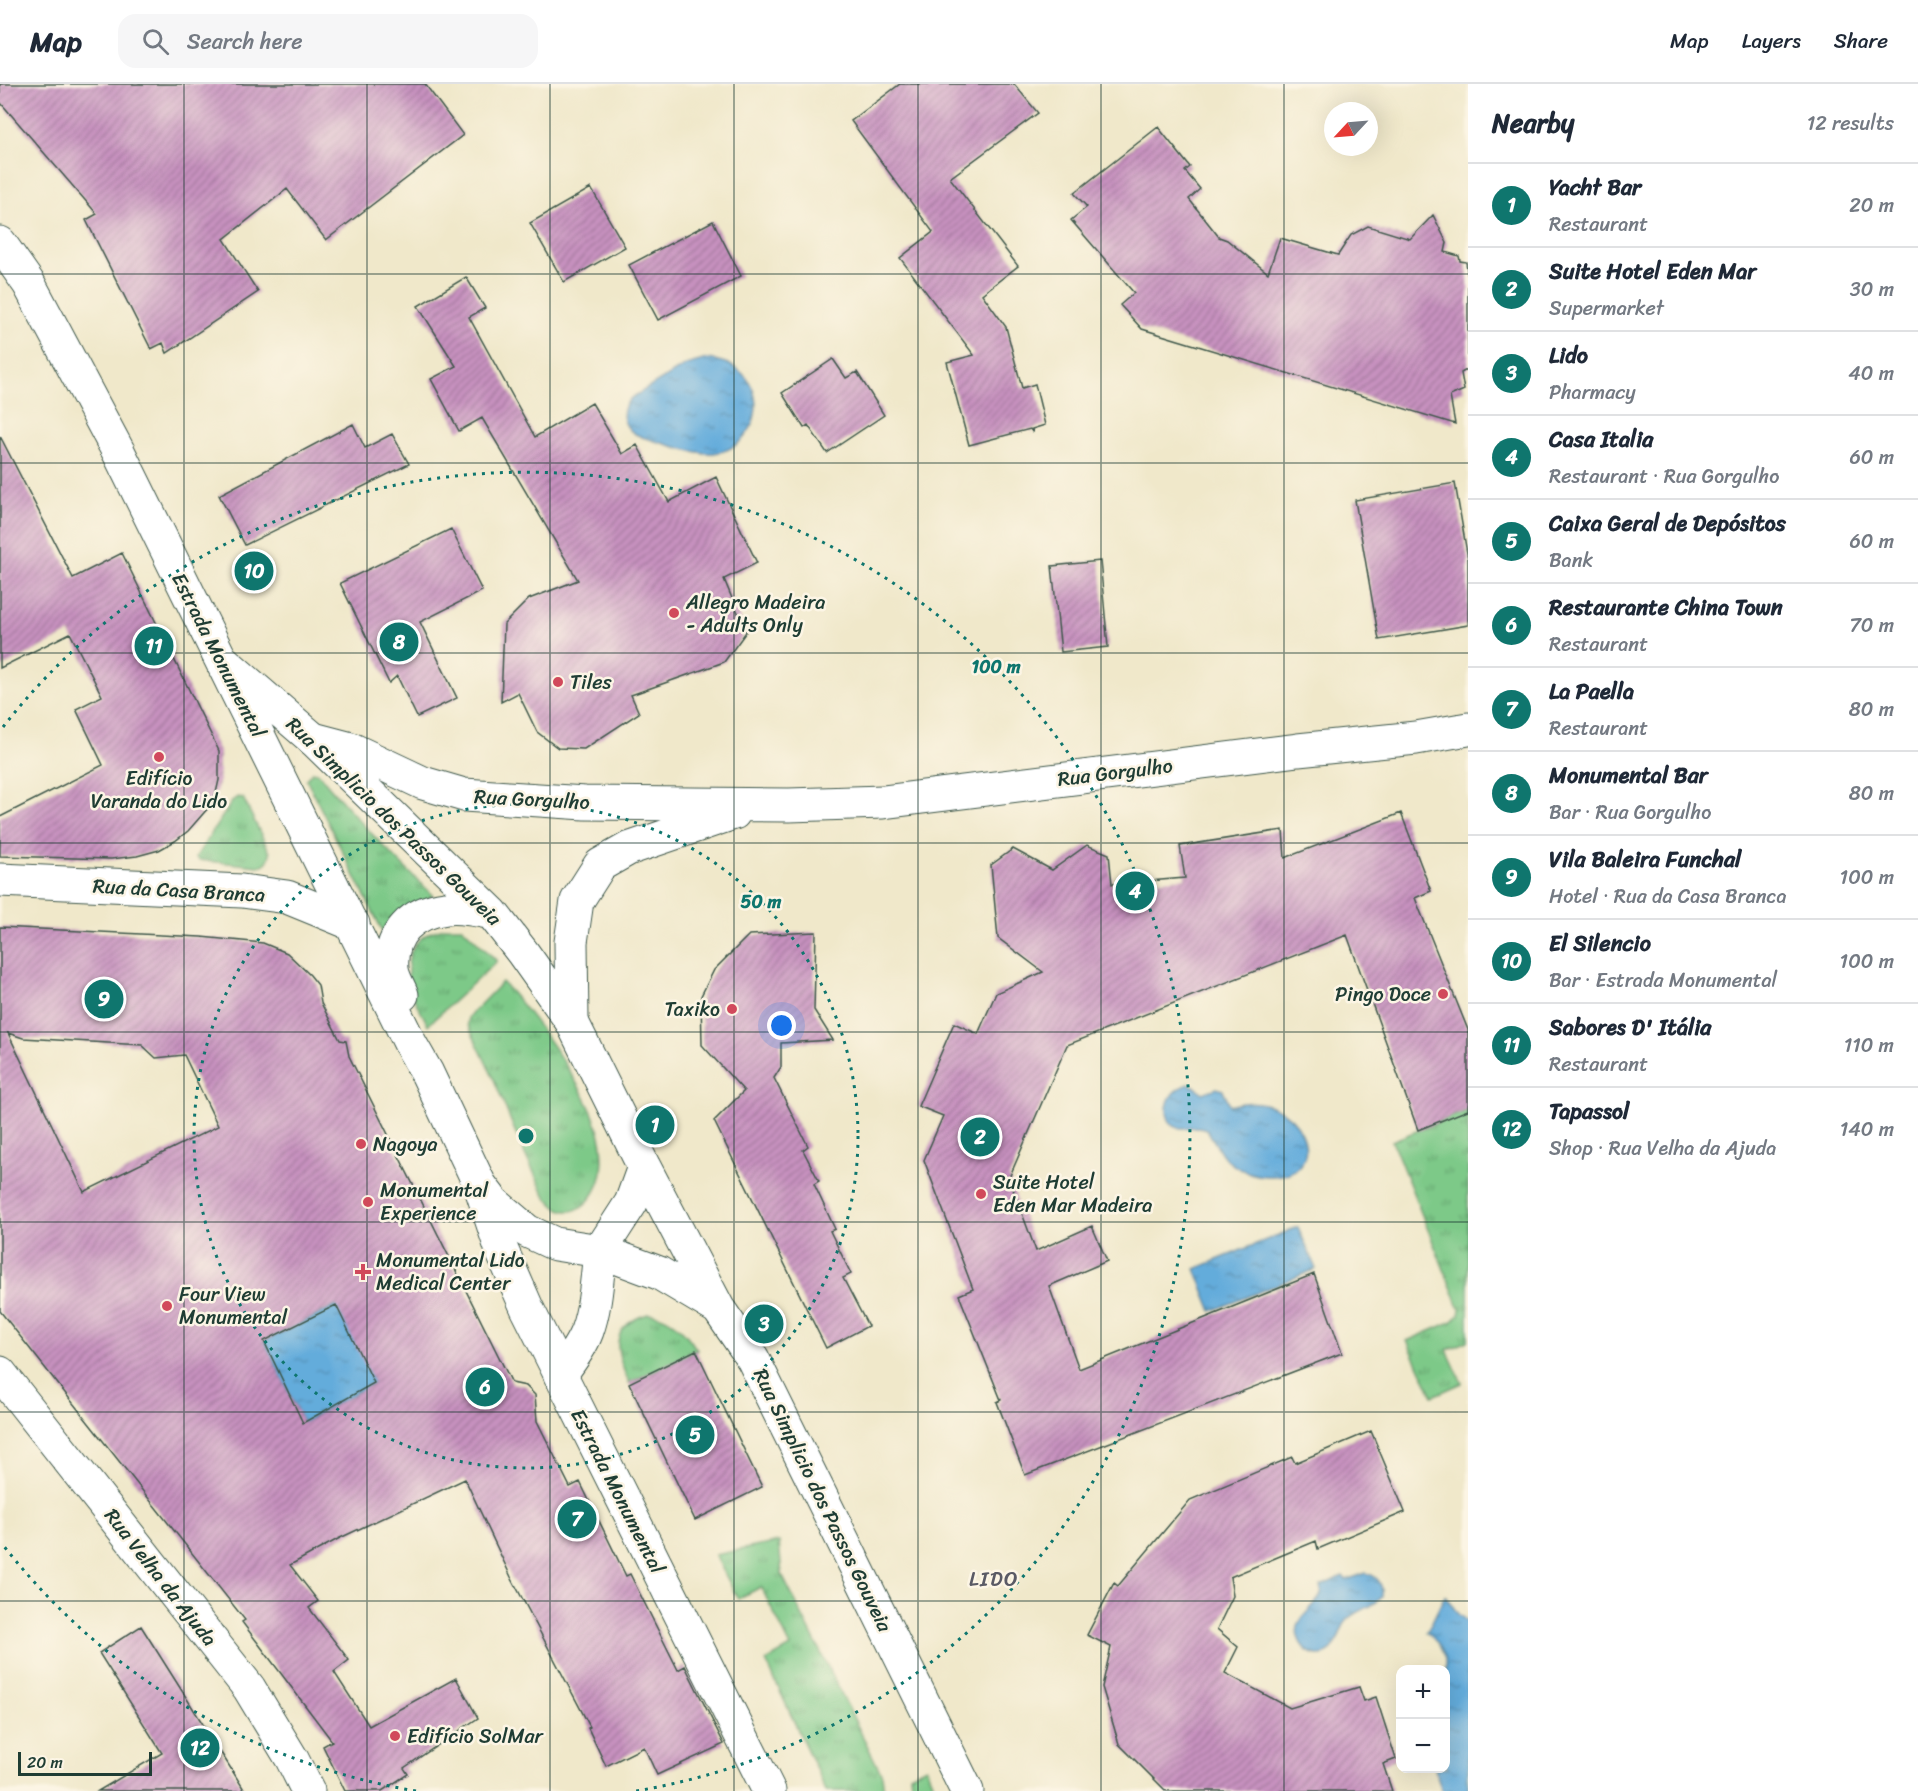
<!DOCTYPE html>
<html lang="en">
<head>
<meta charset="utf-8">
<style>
  body { margin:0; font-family:Sriracha,sans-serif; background:#f6f6f7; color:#1f2937 }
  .controls { position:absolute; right:18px; bottom:18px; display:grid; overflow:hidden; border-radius:12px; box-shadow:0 6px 24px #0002 }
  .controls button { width:54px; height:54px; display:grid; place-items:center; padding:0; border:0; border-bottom:2px solid #e0e1e3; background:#fff; color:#1f2937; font:30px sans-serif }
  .compass { position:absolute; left:1324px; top:18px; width:54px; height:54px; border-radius:50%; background:#fff; box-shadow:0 6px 24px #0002; rotate:244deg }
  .scale { position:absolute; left:18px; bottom:15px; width:134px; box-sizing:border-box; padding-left:6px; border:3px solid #1f3d34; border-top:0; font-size:16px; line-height:21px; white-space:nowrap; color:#1f3d34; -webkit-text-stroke:4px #fcf5e5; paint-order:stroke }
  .you { position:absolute; left:782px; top:942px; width:21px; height:21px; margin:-15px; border:4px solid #fff; border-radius:50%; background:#1a73e8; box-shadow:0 0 0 9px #1a73e833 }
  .badge { display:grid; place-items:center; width:39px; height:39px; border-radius:50%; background:#0f766e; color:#fff; font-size:20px; font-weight:700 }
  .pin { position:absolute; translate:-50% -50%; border:3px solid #fff; box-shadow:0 2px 6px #0006 }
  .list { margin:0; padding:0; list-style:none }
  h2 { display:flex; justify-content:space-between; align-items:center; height:78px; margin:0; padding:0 24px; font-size:26px }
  h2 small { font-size:20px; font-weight:400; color:#747a83 }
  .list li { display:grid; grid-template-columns:39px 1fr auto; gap:18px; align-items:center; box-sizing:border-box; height:84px; padding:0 24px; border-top:2px solid #e0e1e3 }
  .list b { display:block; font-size:22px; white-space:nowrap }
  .list p { margin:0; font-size:20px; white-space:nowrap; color:#747a83 }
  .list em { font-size:20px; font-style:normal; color:#747a83 }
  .icon { flex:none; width:33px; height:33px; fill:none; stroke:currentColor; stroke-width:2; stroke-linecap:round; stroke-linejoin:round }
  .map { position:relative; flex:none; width:1468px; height:1707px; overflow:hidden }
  header { display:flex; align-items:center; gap:36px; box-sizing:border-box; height:84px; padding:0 30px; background:#fff; border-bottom:2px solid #e0e1e3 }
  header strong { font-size:28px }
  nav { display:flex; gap:33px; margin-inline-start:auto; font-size:21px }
  .search { width:420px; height:54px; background:#f6f6f7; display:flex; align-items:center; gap:15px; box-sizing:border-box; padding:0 21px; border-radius:18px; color:#747a83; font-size:22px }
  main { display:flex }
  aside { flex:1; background:#fff }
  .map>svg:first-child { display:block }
  .grass { fill:url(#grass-tufts); stroke:#4e835e; stroke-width:1.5 }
  .water { fill:url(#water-ripples); stroke:#427488; stroke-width:1.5 }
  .building { fill:url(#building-hatch); fill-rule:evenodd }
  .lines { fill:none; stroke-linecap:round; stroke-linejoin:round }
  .minor-casing { stroke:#3e574a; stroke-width:35 }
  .tertiary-casing { stroke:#3e574a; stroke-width:35 }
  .secondary-casing { stroke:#3e574a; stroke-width:35 }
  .minor { stroke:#fff; stroke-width:33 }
  .tertiary { stroke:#fff; stroke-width:33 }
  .secondary { stroke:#fff; stroke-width:33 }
  .grid { fill:none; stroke:#1f3d34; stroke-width:1.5; stroke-opacity:0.55 }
  .ring { fill:none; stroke:#0f766e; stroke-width:3; stroke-dasharray:3 6 }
  .poi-dot { fill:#d1495b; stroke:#fcf5e5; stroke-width:2 }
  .labels { text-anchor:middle; stroke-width:5; stroke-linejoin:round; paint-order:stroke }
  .poi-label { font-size:20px; fill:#1f3d34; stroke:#fcf5e5; text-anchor:start }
  .street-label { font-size:20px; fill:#1f3d34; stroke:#fcf5e5 }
  .neighbourhood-label { font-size:21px; letter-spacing:1.5px; fill:#5a5a65; stroke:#fcf5e5 }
  .centre { fill:#0f766e; stroke:#fcf5e5; stroke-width:3 }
  .ring-label { font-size:18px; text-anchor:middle; font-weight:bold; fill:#0f766e; stroke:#fcf5e5; stroke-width:5; stroke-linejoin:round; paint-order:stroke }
</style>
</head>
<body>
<header>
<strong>Map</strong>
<div class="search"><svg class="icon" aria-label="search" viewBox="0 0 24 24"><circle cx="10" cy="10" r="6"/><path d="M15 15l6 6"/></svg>Search here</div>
<nav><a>Map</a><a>Layers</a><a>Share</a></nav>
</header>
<main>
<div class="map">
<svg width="1468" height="1707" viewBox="0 0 1468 1707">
  <defs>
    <pattern id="grass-tufts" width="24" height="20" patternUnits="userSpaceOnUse" patternTransform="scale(1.5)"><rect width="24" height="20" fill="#7dc988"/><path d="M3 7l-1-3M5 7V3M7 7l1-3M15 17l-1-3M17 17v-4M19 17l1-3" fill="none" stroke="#66a470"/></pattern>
    <pattern id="water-ripples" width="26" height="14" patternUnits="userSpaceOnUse" patternTransform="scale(1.5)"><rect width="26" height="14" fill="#64acdb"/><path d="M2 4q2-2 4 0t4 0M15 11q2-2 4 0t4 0" fill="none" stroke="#528db2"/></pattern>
    <pattern id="building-hatch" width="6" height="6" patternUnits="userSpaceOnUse" patternTransform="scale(1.5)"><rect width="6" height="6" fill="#c791bf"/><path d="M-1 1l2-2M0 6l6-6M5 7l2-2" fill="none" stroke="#a1789c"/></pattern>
  </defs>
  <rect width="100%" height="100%" fill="#fcf5e5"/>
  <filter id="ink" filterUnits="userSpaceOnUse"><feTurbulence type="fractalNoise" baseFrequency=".0167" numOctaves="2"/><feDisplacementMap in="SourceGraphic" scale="12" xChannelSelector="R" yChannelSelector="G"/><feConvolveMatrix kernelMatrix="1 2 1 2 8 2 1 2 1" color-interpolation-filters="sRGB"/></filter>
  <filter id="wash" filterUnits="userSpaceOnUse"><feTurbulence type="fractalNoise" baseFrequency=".008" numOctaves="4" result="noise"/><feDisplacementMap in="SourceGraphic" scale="24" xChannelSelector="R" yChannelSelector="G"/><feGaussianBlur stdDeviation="1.35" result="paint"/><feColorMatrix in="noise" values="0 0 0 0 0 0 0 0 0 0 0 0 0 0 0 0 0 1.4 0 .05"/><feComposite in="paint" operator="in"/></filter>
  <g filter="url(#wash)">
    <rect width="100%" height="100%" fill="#f0e8ca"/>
    <path class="grass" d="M312,688L318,689C354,733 392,772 433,811L384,850L308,699L306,695Z
      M238,713L243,714L270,769C269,777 266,781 258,782L198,776L196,773L233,716Z
      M449,843H462L497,877L428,941C422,929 414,917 409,904C407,898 408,891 408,885C408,859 425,847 449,843Z
      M502,898C528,925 548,954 568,985C579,1003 591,1022 597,1042C602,1056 604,1072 602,1087C599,1113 571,1145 548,1115C541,1106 537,1093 531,1083C516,1053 505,1021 492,991C484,974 476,958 468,941V933Z
      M1468,1026V1257L1447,1266L1462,1299L1433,1312L1407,1257L1453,1237L1459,1231L1460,1225L1392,1057Z
      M648,1230C670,1230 686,1248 697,1266L629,1299C615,1267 608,1242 648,1230Z
      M779,1458L782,1491L882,1691L884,1707H826L766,1577L791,1563L761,1503L738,1515L715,1471Z
      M926,1683L936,1707H912L910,1691Z"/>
    <path class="water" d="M707,275C715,276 722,277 730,281C772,301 760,364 714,369C696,371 660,358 642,353C623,346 617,329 631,314L686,281Z
      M1189,1000L1194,1002L1203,1009L1217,1004L1223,1006L1230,1022C1300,1000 1338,1093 1269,1092C1254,1092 1238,1086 1227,1076C1218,1067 1214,1055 1206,1045C1197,1041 1192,1044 1183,1044C1169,1045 1165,1030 1168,1019C1171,1009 1179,1003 1189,1000Z
      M1298,1143L1316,1185L1212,1227L1195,1185Z
      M344,1218L374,1299L303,1339L264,1257Z
      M1366,1489C1378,1492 1383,1500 1382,1513C1372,1525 1354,1526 1345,1539C1337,1551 1338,1572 1317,1571C1311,1570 1306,1567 1302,1561C1283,1532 1328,1522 1321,1502L1343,1492L1346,1496Z
      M1445,1511L1458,1530L1468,1538V1707H1442L1435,1685L1446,1684L1445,1575C1441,1564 1437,1555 1427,1548Z"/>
    <g id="blocks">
      <path class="building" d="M0,0H425L463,51L326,156L287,105L224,155L258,208L167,269L163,259L151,265L86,136L97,130L0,18Z
        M900,0H1014L1038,29L950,94L1018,182L982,210L1006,243L1022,304L1035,300L1045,341L1032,345L1033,349L1030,345L969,361L947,278L974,271L900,174L933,148L851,37Z
        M1158,43L1190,83L1185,87L1200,105L1189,115L1219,153L1227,156L1268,189L1280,154L1338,171L1351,151L1368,142L1410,155L1433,131L1447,159L1445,168L1459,172L1460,177L1466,178L1468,194V285L1461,289L1464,306L1450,312L1455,340L1142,245L1120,221L1134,209L1071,136L1087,123L1074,109Z
        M591,104L625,163L564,198L530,139Z
        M713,137L741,192L658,236L629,181Z
        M466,193L485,224L469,233L535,353L592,319L622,370L637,361L669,418L716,393L757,479L724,495L746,548L724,578L631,611L639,629L584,665L558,664L537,648L518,609L501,618L504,540L529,515L578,496L482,334L459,347L431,295L456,282L418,222Z
        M833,275L846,294L857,288L884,331L827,369L808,341L804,344L782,309Z
        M353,340L365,364L392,350L409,380L245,461L219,411Z
        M0,352L73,494L122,469L219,667V696L216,709L209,723L188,747L175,757L159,766L137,772L111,775L0,772V733L103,681L76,625L102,612L70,549L0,584Z
        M1455,399L1468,475V541L1379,556L1355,416Z
        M451,445L482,507L420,538L457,614L417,633L397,592L389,599L340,499Z
        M1100,477L1108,563L1061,568L1052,482Z
        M1401,729L1431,807L1415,814L1468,946V1026L1418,1046L1347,851L1067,961L1009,1094L1036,1167L1092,1142L1107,1177L1049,1202L1079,1285L1314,1190L1342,1269L1025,1391L997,1318L1001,1316L959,1211L973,1205L924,1076L943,1032L918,1022L954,939L978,950L996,909L1043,888L998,854L991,781L1013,765L1052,786L1087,761L1109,770L1112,800L1185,794L1180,762L1283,746L1285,774Z
        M0,843L201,853L263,859L287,869L310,891L318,901L321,919L340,956L346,957L349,972L512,1299L526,1302L535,1311L537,1337L570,1403L580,1398L626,1492L630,1490L678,1586L685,1582L724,1660L657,1691L644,1663L606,1682L588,1644L590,1643L511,1493L465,1395L338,1455L290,1481L318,1517L309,1524L349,1576L334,1588L369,1642L456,1594L478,1634L404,1684L408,1690L382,1707H345L323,1662L332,1657L242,1538L245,1536L0,1227ZM8,949L23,954L142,961L156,974L184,971L218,1042L84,1108ZM336,1221L374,1299L303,1339L264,1257Z
        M816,848L814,926L833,956L781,959V983L774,994L808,1062L803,1066L819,1097L814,1100L835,1145L830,1147L851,1190L843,1194L868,1242L826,1264L714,1037L744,1007L702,961L701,912L714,886L749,851Z
        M696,1266L762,1403L695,1436L629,1299Z
        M1371,1347L1405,1428L1318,1465L1316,1457L1230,1493L1233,1512L1217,1545L1238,1563L1225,1589L1290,1624L1359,1603L1364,1617L1376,1613L1396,1675L1383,1680L1392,1707H1166L1119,1660L1102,1603L1111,1563L1087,1551L1114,1499L1118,1502L1190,1416L1292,1373L1295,1379Z
        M141,1542L189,1618L245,1707H98L162,1669L99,1569Z"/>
    </g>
  </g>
  <g filter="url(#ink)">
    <use href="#blocks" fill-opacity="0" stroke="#3e574a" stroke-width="1.5"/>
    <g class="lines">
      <defs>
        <path id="minor" d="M313,655L351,665L423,699L464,711L585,719L789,721L883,718L1298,666L1416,654L1468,645
          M0,796L242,807L287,813L353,840
          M572,938L571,858L577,817L600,781L628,765L734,729
          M0,1289L249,1604L292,1675L308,1707
          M560,1291C570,1277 581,1263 587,1247C596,1222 597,1193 600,1167"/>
        <path id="tertiary" d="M480,1101L502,1167L527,1224L769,1707"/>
        <path id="secondary" d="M0,159L29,200L118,367L411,961L427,989L480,1101L493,1118L527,1147L555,1160L600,1167L659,1189L716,1223
          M223,577L313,655L492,829L523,869L572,938L644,1083L718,1224L753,1275L967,1707
          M402,911C399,903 393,894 392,885C389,850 412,828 446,824C462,822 477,826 492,829
          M600,1167L631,1119L644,1083"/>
      </defs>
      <use href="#minor" class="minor-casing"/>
      <use href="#tertiary" class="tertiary-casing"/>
      <use href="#secondary" class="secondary-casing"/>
      <use href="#minor" class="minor"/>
      <use href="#tertiary" class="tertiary"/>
      <use href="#secondary" class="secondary"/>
    </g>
  </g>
  <path class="grid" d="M184,0V1707M367,0V1707M550,0V1707M734,0V1707M918,0V1707M1101,0V1707M1284,0V1707M0,190H1468M0,379H1468M0,569H1468M0,759H1468M0,948H1468M0,1138H1468M0,1328H1468M0,1517H1468"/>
  <g class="ring">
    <circle cx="526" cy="1052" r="332"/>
    <path d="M416 1707A664 664 0 0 1 3 1461M3 643A664 664 0 1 1 636 1707"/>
  </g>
  <g class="poi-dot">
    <circle cx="674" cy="529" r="6"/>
    <circle cx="558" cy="598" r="6"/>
    <circle cx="159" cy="673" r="6"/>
    <circle cx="1443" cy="910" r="6"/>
    <circle cx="732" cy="925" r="6"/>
    <circle cx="361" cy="1060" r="6"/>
    <circle cx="981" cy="1110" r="6"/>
    <circle cx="368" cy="1118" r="6"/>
    <path d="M360 1179h6v6h6v6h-6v6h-6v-6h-6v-6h6z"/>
    <circle cx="167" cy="1222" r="6"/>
    <circle cx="395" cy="1652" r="6"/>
  </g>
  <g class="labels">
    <g class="poi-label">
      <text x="686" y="525">Allegro Madeira<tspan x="686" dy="23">- Adults Only</tspan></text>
      <text x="570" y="605">Tiles</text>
      <text x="159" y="701" text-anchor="middle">Edifício<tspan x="159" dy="23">Varanda do Lido</tspan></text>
      <text x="1431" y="917" text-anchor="end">Pingo Doce</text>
      <text x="720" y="932" text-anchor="end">Taxiko</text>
      <text x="373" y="1067">Nagoya</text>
      <text x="993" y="1105">Suite Hotel<tspan x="993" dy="23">Eden Mar Madeira</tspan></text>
      <text x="380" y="1113">Monumental<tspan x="380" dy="23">Experience</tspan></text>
      <text x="376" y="1183">Monumental Lido<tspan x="376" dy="23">Medical Center</tspan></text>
      <text x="179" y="1217">Four View<tspan x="179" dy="23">Monumental</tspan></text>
      <text x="407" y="1659">Edifício SolMar</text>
    </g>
    <g class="street-label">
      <text transform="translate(219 571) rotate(63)" y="7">Estrada Monumental</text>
      <text transform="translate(1115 688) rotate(-7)" y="7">Rua Gorgulho</text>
      <text transform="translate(532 715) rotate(3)" y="7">Rua Gorgulho</text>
      <text transform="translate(394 737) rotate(44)" y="7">Rua Simplicio dos Passos Gouveia</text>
      <text transform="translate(179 806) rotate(3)" y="7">Rua da Casa Branca</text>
      <text transform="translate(618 1407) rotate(63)" y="7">Estrada Monumental</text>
      <text transform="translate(823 1416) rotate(64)" y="7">Rua Simplicio dos Passos Gouveia</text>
      <text transform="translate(161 1493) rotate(52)" y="7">Rua Velha da Ajuda</text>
    </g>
    <g class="neighbourhood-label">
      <text x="994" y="1502">LIDO</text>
    </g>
  </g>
  <circle cx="526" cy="1052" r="9" class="centre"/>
  <g class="ring-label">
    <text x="996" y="589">100 m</text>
    <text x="761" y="824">50 m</text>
  </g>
</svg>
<div class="controls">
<button>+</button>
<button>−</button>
</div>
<svg class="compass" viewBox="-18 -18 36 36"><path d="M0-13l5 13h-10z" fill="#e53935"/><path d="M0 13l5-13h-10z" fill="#747a83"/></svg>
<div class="scale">20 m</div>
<div class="you"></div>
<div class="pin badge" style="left:655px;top:1041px">1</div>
<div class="pin badge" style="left:980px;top:1053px">2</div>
<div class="pin badge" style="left:764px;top:1240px">3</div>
<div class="pin badge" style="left:1135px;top:807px">4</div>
<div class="pin badge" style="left:695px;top:1351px">5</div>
<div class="pin badge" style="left:485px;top:1303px">6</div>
<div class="pin badge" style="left:577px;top:1435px">7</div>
<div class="pin badge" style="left:399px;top:558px">8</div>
<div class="pin badge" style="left:104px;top:915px">9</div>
<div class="pin badge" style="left:254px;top:487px">10</div>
<div class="pin badge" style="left:154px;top:562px">11</div>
<div class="pin badge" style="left:200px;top:1664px">12</div>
</div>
<aside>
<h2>Nearby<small>12 results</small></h2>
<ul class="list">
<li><span class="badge">1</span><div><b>Yacht Bar</b><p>Restaurant</p></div><em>20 m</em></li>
<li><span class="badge">2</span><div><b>Suite Hotel Eden Mar</b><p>Supermarket</p></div><em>30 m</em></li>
<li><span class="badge">3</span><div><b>Lido</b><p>Pharmacy</p></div><em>40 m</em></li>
<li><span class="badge">4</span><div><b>Casa Italia</b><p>Restaurant · Rua Gorgulho</p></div><em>60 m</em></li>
<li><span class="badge">5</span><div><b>Caixa Geral de Depósitos</b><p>Bank</p></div><em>60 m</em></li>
<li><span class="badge">6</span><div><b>Restaurante China Town</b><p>Restaurant</p></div><em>70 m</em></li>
<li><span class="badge">7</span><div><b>La Paella</b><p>Restaurant</p></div><em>80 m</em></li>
<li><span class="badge">8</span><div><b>Monumental Bar</b><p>Bar · Rua Gorgulho</p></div><em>80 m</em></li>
<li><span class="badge">9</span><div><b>Vila Baleira Funchal</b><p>Hotel · Rua da Casa Branca</p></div><em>100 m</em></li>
<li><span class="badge">10</span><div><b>El Silencio</b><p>Bar · Estrada Monumental</p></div><em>100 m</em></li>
<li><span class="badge">11</span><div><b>Sabores D' Itália</b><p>Restaurant</p></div><em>110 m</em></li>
<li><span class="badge">12</span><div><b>Tapassol</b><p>Shop · Rua Velha da Ajuda</p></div><em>140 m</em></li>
</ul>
</aside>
</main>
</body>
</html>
